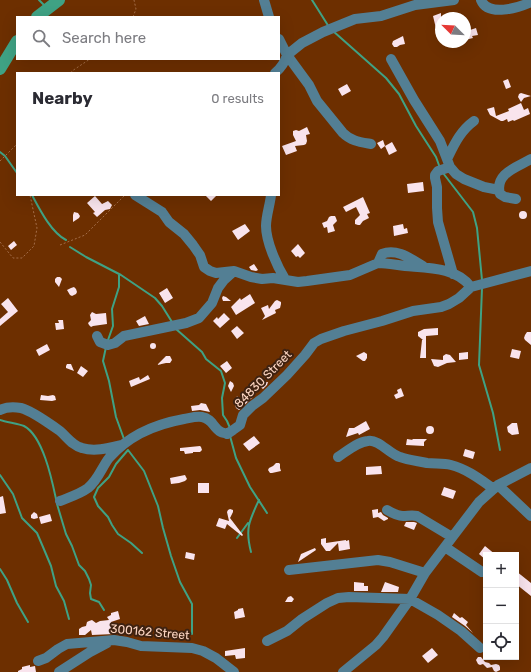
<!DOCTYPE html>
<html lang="en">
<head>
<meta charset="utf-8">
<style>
  body { margin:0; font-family:Rubik,sans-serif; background:#f7f7f7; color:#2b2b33 }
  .controls { position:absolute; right:12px; bottom:12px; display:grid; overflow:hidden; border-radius:0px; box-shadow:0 4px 16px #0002 }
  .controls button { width:36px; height:36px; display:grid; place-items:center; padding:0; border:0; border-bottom:1px solid #e1e1e2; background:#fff; color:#2b2b33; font:20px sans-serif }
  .compass { position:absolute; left:435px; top:12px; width:36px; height:36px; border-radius:50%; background:#fff; box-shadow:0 4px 16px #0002; rotate:294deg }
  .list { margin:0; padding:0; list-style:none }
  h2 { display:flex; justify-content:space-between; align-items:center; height:52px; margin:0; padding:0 16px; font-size:17px }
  h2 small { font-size:13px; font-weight:400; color:#7c7c81 }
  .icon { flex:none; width:22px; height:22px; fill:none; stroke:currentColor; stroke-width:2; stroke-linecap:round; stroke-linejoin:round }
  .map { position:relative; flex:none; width:531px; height:672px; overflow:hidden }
  .search { position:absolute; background:#fff; box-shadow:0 4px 16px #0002; left:16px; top:16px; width:264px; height:44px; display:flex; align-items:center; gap:10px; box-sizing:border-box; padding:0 14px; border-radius:0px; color:#7c7c81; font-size:15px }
  .panel { position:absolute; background:#fff; box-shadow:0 4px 16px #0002; left:16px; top:72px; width:264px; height:124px; border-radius:0px }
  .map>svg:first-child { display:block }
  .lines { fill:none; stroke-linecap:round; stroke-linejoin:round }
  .stream { stroke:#3fa284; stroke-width:2 }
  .river { stroke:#3fa284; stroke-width:12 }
  .building { fill:#f9e4ed }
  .path { stroke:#a36d49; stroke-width:1; stroke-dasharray:2 2; stroke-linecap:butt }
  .minor { stroke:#537f94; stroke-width:10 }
  .labels { text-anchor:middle; stroke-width:4; stroke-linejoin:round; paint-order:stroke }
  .street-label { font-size:12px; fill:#fdd6c2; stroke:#3e2211 }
</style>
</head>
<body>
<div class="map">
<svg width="531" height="672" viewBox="0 0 531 672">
  <rect width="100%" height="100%" fill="#6d2f00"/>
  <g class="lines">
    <path class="stream" d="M39,0L48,9
      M312,0L329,27
      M333,31L386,78L399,94L416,126L436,157L440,168
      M0,152L5,156L17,173
      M443,173L473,212L477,228L482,280
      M32,195C40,210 51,232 66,240
      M70,247L86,257L121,275L155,298L162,306L172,322
      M482,288L479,365L493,413L500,450
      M176,329L202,352L206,359L221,371L225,383L222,398L223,415L227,421L230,428
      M108,340L113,326L112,309L119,287V274
      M106,347L103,361L109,381L116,417L124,439
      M0,420C6,422 19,424 24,426C43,436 52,480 56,499
      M230,436L236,458L250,487L267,513
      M0,475L13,494L22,518L37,533L43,547L51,566L56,586L64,601L69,619
      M57,504L66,534L72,546L79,565L85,571L89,579L91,585L90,593L91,599L99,602L104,610
      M237,538L248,523
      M251,552C245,529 249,521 259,500
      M142,553L131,543L118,534L112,525L108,517L98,506L94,497L98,488L109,477L116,464L128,450L144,471L158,506L163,528L171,556L180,582L192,604V634
      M0,569L7,580L17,603L28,622"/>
    <path class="river" d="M37,17L59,0
      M0,69L17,41"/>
  </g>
  <path class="building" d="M441,13V41H439L433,16Z
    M469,26L470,30L476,28L478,35L472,36L473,38L465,40V27Z
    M403,36L405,44L400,45L397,47H394L392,44L393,41Z
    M508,79L511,87L506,89L503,81Z
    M347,84L351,91L342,96L338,89Z
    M521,93L531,96L524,98L521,102L518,97L519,94Z
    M521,103L524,110L528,108L530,114L514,121L513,120L508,122L507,119L503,121H501L490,115L487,109L494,107L496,116L509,111L508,109Z
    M307,127L310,134L306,135L307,141L306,144L304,145L295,146L297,151L286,155L282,146L296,141L293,135V131L296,130L299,131Z
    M383,140L385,146L392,142L397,151L389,155L385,146L381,149L377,143Z
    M423,182L424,191L408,193L407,184Z
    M205,195H217L211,201Z
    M95,196L102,204L108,201L112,205L110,209L105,210L97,217L93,213L95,212L87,203Z
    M363,197L370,213L367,214L369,218L363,221L360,225H358L355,224V220L360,215L356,207L346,212L343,207Z
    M519 215a4 4 0 1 1 8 0a4 4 0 1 1-8 0Z
    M74,212L78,213L80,216L79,218L73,222V215Z
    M331,216H335L336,218L337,221L333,225L335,231L328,233L327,227L324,228L322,223L327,221L329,217Z
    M245,224L250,231L238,240L232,231Z
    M403,224L404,229L407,228L408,233L394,236L393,226Z
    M14,241L17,245L11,250L8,246Z
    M298,244L305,253L300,258L298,256L296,257L291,251Z
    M254,264L258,270L256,271L251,270L249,267Z
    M57,277H60L62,279L59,287L55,282V279Z
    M74,287L76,289L77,292L76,294L72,296L70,295L67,290L71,288Z
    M167,288L173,298L165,303L159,293Z
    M250,294L255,303L236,315L231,307L240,298L241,300Z
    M223,296L226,297L231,301H223L222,298Z
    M8,298L18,311L0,326V319L8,312L1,304Z
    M277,300L281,302V304L280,308L275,310L276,313L262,320L265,316L261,308L268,305L269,309L275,301Z
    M92,312L96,314L106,313L107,324L93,326L91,327L89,325L88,323L91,320L90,315Z
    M224,313L230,319L220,328L213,321L217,317L218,319Z
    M145,316L149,324L139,326L136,321Z
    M58,320H63L64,329L56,330L55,323H59Z
    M237,326L244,333L237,339L231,331Z
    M438,328V335L426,336V358H420L422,340H423L418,336V332L424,329Z
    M527,332H531V345L525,340L524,338L525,335Z
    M150 346a3 3 0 1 1 6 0a3 3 0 1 1-6 0Z
    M47,344L50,350L39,356L36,350Z
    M512,349L521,351L519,359L510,357Z
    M364,352L367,354V358L365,361H363L356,356Z
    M468,352V359L459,360V353Z
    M446,354L450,355L456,362L447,363L438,367L434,366L431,359L443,360V356Z
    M166,356H170L172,360L170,363H166L157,365Z
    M227,361L232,368L226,373L220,366Z
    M67,364H71L74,371L66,368V366Z
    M81,366L88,371L83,377L77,373Z
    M148,375L150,379L131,387L129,381L139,377L140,380Z
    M230,381L233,383L234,386L231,392L228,386Z
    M268,382L267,385L263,389L256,383Z
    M401,388L404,396L396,399L394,395L398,393L397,390Z
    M250,393L253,397L239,410L236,408L235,404L237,396L240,401Z
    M41,395L48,396L53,395L55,396L56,400L52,401L40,400Z
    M201,403L206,404L210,412L200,410L192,411L191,406L199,405Z
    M366,421L370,429L359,435L358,433L346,437L349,428H354Z
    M512,423H517L519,434L512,435L508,432L507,427Z
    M426 430a4 4 0 1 1 8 0a4 4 0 1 1-8 0Z
    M254,436L260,443L249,451L243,444Z
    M407,439L413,440L412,439H427L424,442V446L406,445Z
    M200,446L201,447L202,450L200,452H193V453L185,454L184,451H180V448Z
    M465,449L475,452L473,459L463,456Z
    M276,463H279L280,464V468L281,471L272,473H270L268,470L269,468L273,466Z
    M381,466L382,474L366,475V467Z
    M185,475L187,479L185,481L179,483L171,484L170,478Z
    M198,483H209V493H198Z
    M444,487L456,491L453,499L441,495Z
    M3,496L6,513L0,514V497Z
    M230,509L233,510V512L230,518L243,535L242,536L227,524L225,529L216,526L219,518L229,521L227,512L228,510Z
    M378,509V513L381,512L383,515L388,518V519L384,521L378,517L373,518L372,510Z
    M34,512L37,514L38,518L34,519L31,518V515Z
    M50,514L52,521L41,524L39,517Z
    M406,522H414L417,523L414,530L404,526Z
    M326,538V543L346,540V541L349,540L350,549L339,551L338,543L330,551H326L321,544V539Z
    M485,546L496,555H486V560L479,554Z
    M315,548L316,550L298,562L301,554Z
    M186,552L195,554L194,560L185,558Z
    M516,571L531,583V596L516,584Z
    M354,582L364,583V586H368V591H354Z
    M385,582L399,587L398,592H381Z
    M291,596L294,599L292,602H285L288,597Z
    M243,608L245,617L235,619L234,612L238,610V609Z
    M118,611L120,619L111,622L114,634L92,635L91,630L85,635H79V629L82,627L86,626L87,622L89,621L92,620L96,623L100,621L109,620L107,617L111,615V613Z
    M454,613L460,618L462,617L468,622L466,625L473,633L465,626L452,617Z
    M156,631H165V638H156Z
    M245,648V658L236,659L235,655L225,656V651Z
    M432,648L438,655L428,663L422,656Z
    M478,657H481L485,662L489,663L491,665L496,664L499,665L500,667V670L496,672L494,671L492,667L487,668L483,664L480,665L478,664L476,660Z
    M30,665V667L35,666L36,672H18V671L22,669V667Z"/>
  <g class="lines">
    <path class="path" d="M133,17L136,9L134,0
      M71,73L72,71L90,59
      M0,161L17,144
      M0,242L13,258H22L34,246L37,228L30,195
      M60,245L85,235L125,195"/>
    <path class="minor" d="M264,0L269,17
      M481,0C488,17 518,8 531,2
      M279,39L287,55L309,85L317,101L343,133C351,141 360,142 371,144
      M391,59L414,100L440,141L450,167L456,174L464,179L484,187L499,190
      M275,73C281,68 285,62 287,55L302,43L323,32L355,19L381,16L415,5L454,0
      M447,159C454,145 460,131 474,121
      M450,167L438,171L435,175V178L437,187V208L438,222L453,274
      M135,195L162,212L169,222L184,234L193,245L200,255L204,267L210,271L216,273L234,271L251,277L262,279L273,278L298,282L307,281L350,275L378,263C387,263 396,265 405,266C428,268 456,267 471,287
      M271,195C270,205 266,216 266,226C266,242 277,266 285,279
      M516,199L505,197L500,194C494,173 518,167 531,159
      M378,263L382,254C397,248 411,259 423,266
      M97,336L100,342L108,345L115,343L124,336L186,323L199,318L212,303L218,288L224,280L234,271
      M0,410C6,407 15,407 21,408C30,410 53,426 60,431C67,437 73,446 82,448C95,452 109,448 121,445
      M338,457C347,451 357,442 368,441C379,439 389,454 400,457C408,460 418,461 427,463C435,464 443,463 451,465C467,469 481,480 494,489
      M498,485L531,516
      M60,501C70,497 80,494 88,488C98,480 102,467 109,458C128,436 156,424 184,419C190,418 196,416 202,417C213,419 213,428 221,432C223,433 225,433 227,434L233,430L240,425L243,415L252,406L263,398L287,375L305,355L314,343L321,339L344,331L382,321L413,311L441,307L449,304L459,298L471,287L531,271
      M387,510C392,513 397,516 403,516C408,516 412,515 417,516L452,537
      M445,547L482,572
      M289,570L378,560L390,562L425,573
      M267,641L287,631L302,619L327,603L338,598L349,597L410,599L438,615L461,631L480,648
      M38,661L46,658L58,649L67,644L114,640L127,642L141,646L192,648L203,651L216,658L234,672
      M59,672L90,652L107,643
      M343,672L376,645L383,637L410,599L425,573L479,502L498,485L531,468"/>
  </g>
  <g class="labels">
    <g class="street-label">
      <text transform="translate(263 379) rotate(-45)" y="4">84830 Street</text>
      <text transform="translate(150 632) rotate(5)" y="4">300162 Street</text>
    </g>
  </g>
</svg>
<div class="controls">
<button>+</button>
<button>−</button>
<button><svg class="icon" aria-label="locate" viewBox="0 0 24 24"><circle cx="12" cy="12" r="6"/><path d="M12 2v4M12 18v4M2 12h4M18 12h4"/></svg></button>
</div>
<svg class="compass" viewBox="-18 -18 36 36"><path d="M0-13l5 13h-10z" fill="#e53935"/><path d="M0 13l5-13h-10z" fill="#7c7c81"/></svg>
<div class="search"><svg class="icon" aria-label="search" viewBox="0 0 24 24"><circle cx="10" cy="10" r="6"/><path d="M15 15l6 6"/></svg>Search here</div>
<section class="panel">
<h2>Nearby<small>0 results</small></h2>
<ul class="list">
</ul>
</section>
</div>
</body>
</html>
